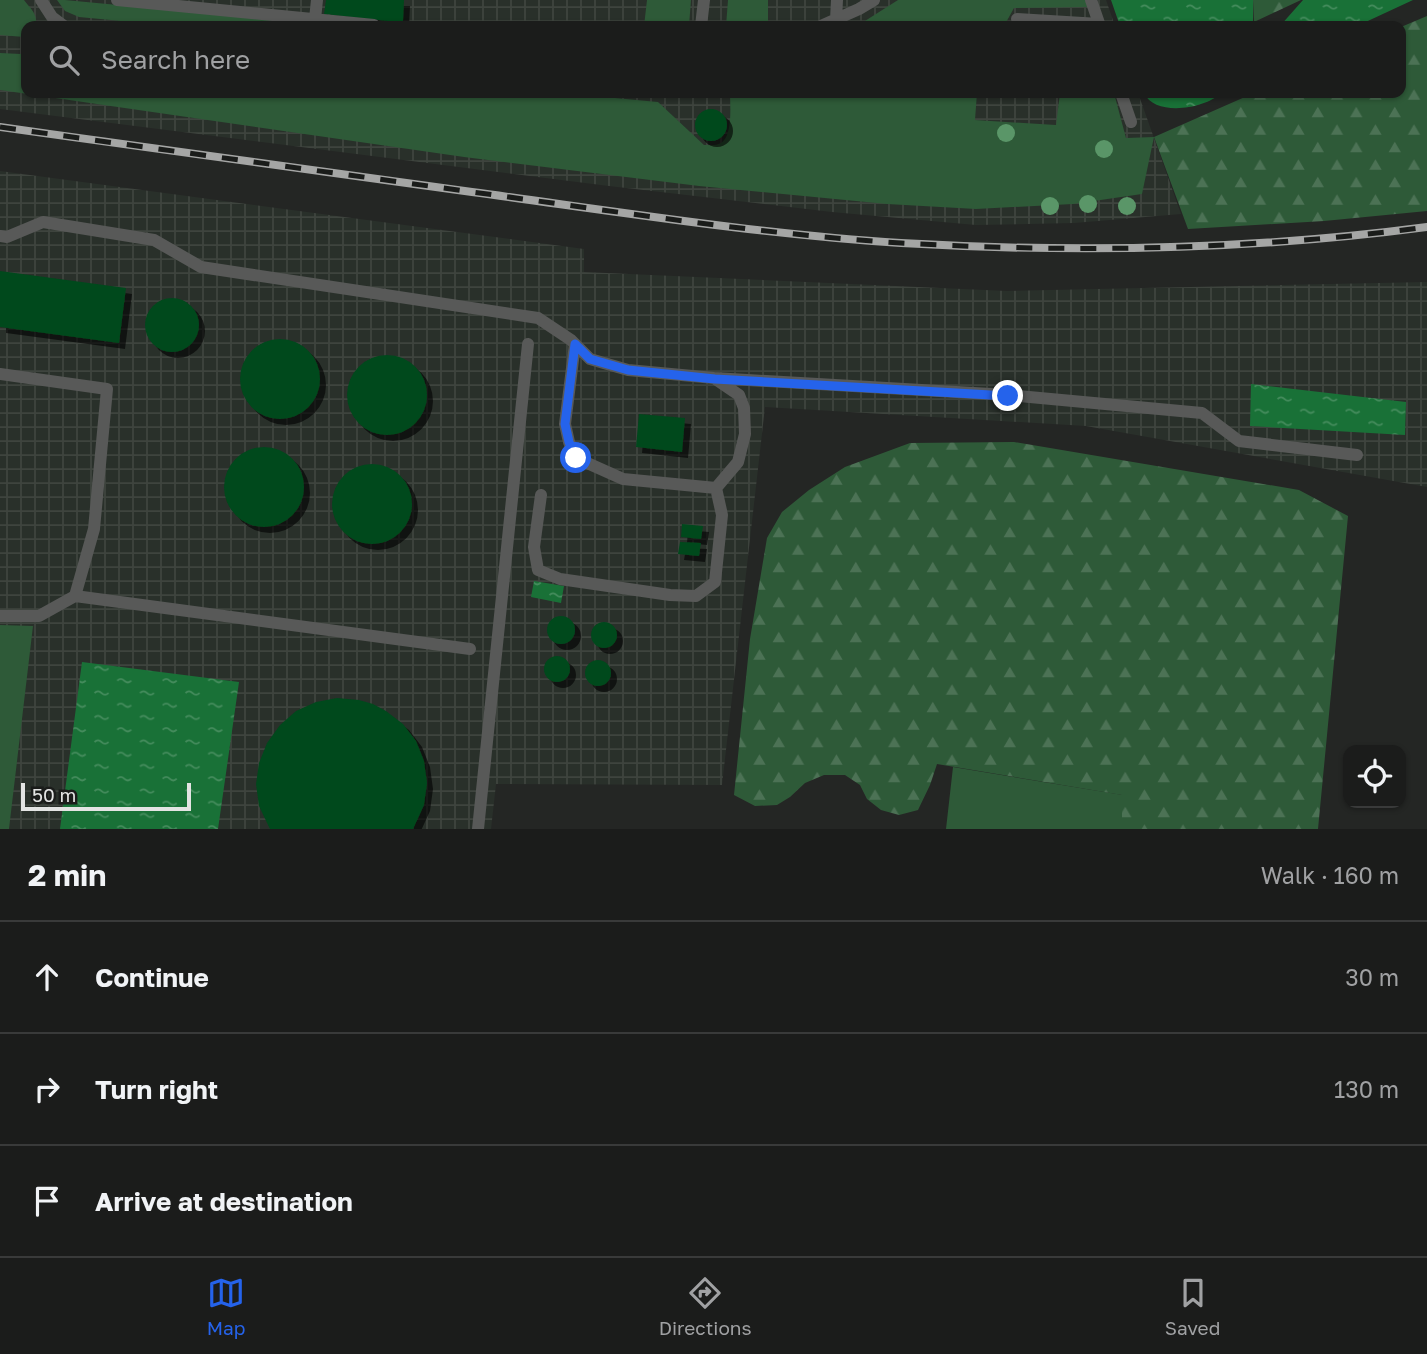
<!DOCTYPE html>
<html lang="en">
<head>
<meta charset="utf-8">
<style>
  body { margin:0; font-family:"Golos Text",sans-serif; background:#282928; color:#f1f3f6 }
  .controls { position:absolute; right:21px; bottom:21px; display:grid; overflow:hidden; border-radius:14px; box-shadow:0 2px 5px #0004 }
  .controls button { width:63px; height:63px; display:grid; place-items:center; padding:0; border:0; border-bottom:2px solid #393a3a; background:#1b1c1b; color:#f1f3f6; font:35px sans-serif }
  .scale { position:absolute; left:21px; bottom:18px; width:170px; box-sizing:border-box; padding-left:7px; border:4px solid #e3e4e3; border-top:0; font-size:19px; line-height:24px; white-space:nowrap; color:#e3e4e3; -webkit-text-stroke:5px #1a1c1a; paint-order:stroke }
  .stop { position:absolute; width:21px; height:21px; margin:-16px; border:5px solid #2563eb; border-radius:50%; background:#fff }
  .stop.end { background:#2563eb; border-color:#fff; box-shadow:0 2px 7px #0008 }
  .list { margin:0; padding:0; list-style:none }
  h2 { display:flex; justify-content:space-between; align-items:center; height:91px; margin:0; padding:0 28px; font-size:30px }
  h2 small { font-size:23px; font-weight:400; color:#a0a1a3 }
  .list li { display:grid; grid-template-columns:46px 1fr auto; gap:21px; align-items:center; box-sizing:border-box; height:112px; padding:0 28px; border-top:2px solid #393a3a }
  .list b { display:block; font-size:26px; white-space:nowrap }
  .list em { font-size:23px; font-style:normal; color:#a0a1a3 }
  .icon { flex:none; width:38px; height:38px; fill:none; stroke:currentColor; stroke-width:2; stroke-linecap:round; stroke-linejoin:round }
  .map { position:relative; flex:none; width:1427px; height:829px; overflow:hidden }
  .search { position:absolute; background:#1b1c1b; box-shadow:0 2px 5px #0004; left:21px; right:21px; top:21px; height:77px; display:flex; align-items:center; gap:18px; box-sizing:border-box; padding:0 24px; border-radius:14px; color:#a0a1a3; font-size:26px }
  .sheet { height:427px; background:#1b1c1b }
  nav { display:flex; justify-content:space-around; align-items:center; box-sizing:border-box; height:98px; border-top:2px solid #393a3a; background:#1b1c1b; font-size:19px; color:#a0a1a3 }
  nav a { display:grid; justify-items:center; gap:4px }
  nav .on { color:#2563eb }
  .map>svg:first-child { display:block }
  .industrial { fill:url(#industrial-grid) }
  .green { fill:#2e5a38 }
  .forest { fill:url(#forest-firs) }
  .water { fill:url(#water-ripples) }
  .building { fill:#00481c; filter:url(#shadow) }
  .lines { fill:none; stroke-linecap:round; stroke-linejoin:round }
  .service { stroke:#585958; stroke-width:12 }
  .rail-casing { stroke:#a5a6a5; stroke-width:8 }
  .rail { stroke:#1a1c1a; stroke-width:5; stroke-dasharray:16; stroke-linecap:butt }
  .tree { fill:#5a9668 }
  .route { stroke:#2563eb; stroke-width:9 }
</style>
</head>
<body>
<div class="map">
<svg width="1427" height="829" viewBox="0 0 1427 829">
  <defs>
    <pattern id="industrial-grid" width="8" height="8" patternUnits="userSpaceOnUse" patternTransform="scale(1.75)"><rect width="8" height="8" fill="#29302a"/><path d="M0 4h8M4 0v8" fill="none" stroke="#3e443e"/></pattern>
    <pattern id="forest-firs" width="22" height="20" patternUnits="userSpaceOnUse" patternTransform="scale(1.75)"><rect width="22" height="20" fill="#2e5a38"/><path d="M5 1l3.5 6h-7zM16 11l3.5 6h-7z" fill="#4c7255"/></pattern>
    <pattern id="water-ripples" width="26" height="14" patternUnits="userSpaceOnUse" patternTransform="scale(1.75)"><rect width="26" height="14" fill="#197137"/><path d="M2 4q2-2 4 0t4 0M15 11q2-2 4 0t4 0" fill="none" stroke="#458c5d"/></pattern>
    <filter id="shadow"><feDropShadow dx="6" dy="6" stdDeviation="0" flood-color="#0009"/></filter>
  </defs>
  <rect width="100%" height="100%" fill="#242624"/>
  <path class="industrial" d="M0,0H1106L1115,26H26V93H1138L1181,214L1074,223L976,225L832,212L609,186L0,109Z
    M0,171L584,249V272L1007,291L1427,282V487L1086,426L765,407L722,785L496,784L491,829H0Z"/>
  <path class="green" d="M0,0H24C30,8 39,15 35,26H26V36L24,37L0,35Z
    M57,0H65L340,26H173L79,17L65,11Z
    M647,0H691L689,26H644Z
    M728,0H768V26H726Z
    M898,0H1086L1088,7L1014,8L1004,26H857Z
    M0,53L21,54L26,53V93H562L658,102L704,145C710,145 716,146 721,143C733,136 730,105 730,93H977L975,120L1056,125L1060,93H1114L1126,138L1154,137L1142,194L1073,204L976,209L887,204L699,186L464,157L0,90Z
    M0,625L33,626L9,829H0Z
    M953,767L1123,795L1122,829H946Z"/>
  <path class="forest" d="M1253,0H1301L1254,22Z
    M1427,16V211L1324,221L1188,229L1154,137L1254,93H1401V27Z
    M1014,442L1299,490L1348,516L1318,829H1122V795L937,764L930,785L918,810L899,815L881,810L867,799L860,785L845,775H824L805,783L790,797L777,805L755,806L734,795L750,639L767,538L782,512L809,490L845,467L910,443Z"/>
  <path class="water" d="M1111,0H1253V26H1120Z
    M1303,0H1413L1357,26H1280Z
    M1144,93H1221C1205,109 1155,117 1144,93Z
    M1251,384L1406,402L1405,435L1250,426Z
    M534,581L564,586L561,603L531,597Z
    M82,662L239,682L218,829H60Z"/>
  <path class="building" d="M326,0H404L403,21L417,22V26H397V22L324,14Z
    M695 125a16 16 0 1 1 32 0a16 16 0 1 1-32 0Z
    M0,271L126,288L119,343L0,327Z
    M145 325a27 27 0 1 1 54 0a27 27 0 1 1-54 0Z
    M240 379a40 40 0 1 1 80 0a40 40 0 1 1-80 0Z
    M347 395a40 40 0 1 1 80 0a40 40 0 1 1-80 0Z
    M639,414L685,418L682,452L636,447Z
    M224 487a40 40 0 1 1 80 0a40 40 0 1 1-80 0Z
    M332 504a40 40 0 1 1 80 0a40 40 0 1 1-80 0Z
    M682,524L703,526L701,539L681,537Z
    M680,542L701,543L699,556L678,554Z
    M547 630a14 14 0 1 1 28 0a14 14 0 1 1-28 0Z
    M591 635a13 13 0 1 1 26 0a13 13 0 1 1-26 0Z
    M544 669a13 13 0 1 1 26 0a13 13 0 1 1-26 0Z
    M585 673a13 13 0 1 1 26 0a13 13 0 1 1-26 0Z
    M337,698L359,700L373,704L386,711L403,724L416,741L424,761L427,783L424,805L413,829H270L268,825L259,806L256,784L259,763L267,743L280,725L296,711L316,702Z"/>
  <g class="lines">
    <path class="service" d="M41,0L52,17L64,26
      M117,0L374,25
      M1091,0L1100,26
      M315,19L317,0
      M1017,19L1099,24
      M836,20L837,0
      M701,26L704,0
      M821,26L859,9L874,0
      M1121,93L1131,122
      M0,236L7,237L43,222L154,240L201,267L538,318L571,340L590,359L628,370L714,378L1008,395L1202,413L1239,441L1357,455
      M575,344L565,424L569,442L576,458L623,479L716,488
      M0,374L107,389L94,529L75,596L39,616H0
      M714,378L739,395L744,408L745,434L738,462L716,488
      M541,495L534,547L538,570L560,579L670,595L696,596L715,582L722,515L716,488
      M75,596L470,649
      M478,829L528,344"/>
    <defs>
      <path id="rail" d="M0,127C157,149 314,170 472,192C614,211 758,234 901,243C1077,253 1253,250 1427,227"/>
    </defs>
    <use href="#rail" class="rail-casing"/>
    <use href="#rail" class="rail"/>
  </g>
  <g class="tree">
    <circle cx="1006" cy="133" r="9"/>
    <circle cx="1104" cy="149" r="9"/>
    <circle cx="1088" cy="204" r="9"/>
    <circle cx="1050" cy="206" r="9"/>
    <circle cx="1127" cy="206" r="9"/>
  </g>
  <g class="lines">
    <path class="route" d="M576,458L569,442L565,424L575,344L590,359L628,370L715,379L1008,396"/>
  </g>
</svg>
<div class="controls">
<button><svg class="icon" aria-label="locate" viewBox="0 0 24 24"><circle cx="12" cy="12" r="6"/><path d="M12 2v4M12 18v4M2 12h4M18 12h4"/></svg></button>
</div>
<div class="scale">50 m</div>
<div class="stop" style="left:576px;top:458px"></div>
<div class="stop end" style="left:1008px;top:396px"></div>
<div class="search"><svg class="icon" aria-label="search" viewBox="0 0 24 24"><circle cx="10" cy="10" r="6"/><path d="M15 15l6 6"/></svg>Search here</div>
</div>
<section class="sheet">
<h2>2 min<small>Walk · 160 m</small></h2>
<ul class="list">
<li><svg class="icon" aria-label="ahead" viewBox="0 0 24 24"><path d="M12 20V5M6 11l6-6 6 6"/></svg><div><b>Continue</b></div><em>30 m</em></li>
<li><svg class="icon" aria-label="right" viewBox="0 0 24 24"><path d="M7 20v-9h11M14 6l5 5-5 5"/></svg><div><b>Turn right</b></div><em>130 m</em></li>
<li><svg class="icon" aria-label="arrive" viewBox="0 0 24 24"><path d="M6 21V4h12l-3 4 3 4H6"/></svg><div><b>Arrive at destination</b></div></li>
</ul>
</section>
<nav>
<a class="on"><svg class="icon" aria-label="map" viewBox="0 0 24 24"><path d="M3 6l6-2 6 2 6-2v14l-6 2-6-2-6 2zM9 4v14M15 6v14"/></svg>Map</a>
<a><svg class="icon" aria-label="directions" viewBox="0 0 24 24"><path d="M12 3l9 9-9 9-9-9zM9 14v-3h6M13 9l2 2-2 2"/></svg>Directions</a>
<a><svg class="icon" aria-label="saved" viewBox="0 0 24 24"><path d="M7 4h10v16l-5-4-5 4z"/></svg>Saved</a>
</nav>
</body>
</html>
